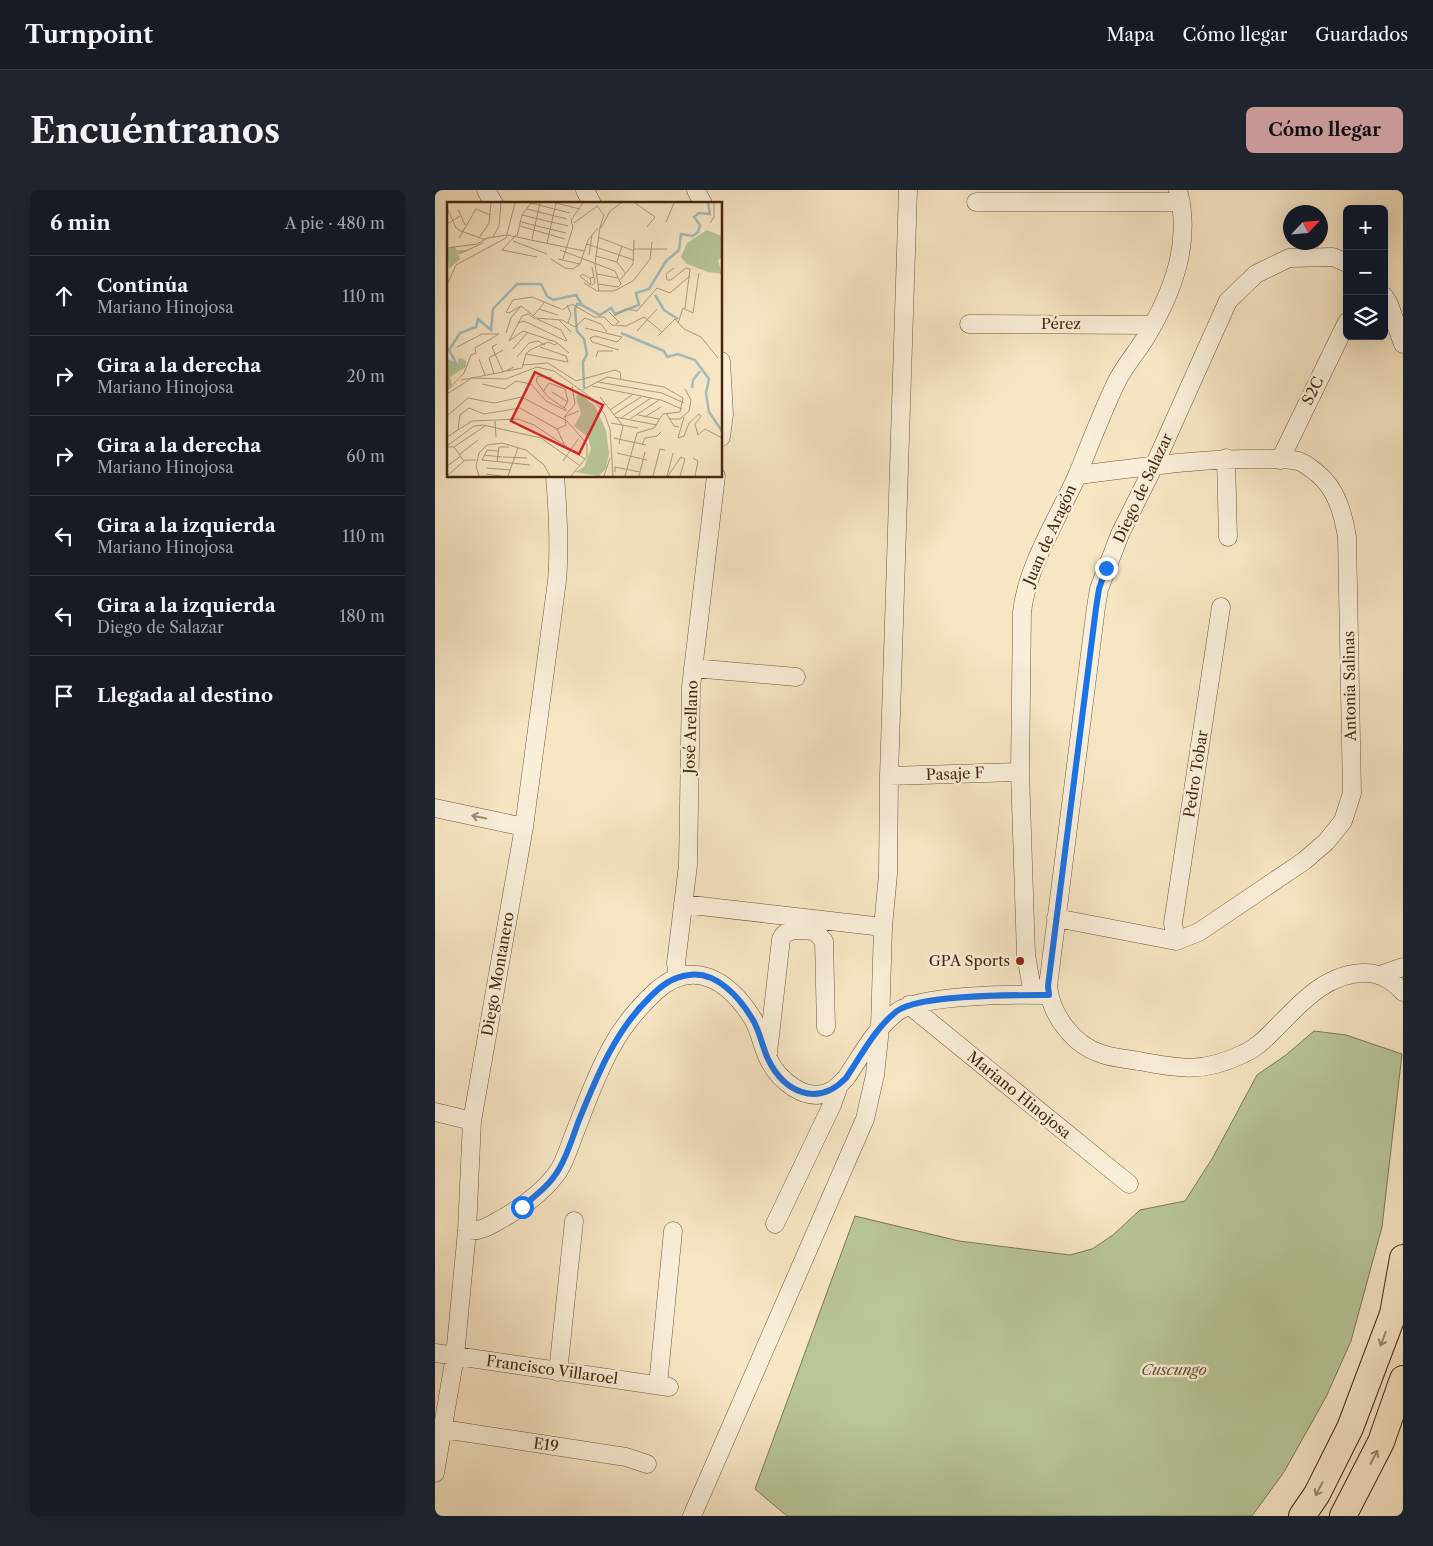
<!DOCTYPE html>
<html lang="es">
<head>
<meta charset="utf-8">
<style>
  body { margin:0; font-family:"Libre Caslon Text",serif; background:#20242c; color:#f1f3f6 }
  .controls { position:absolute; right:15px; top:15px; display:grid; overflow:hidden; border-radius:8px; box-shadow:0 5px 20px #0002 }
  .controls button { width:45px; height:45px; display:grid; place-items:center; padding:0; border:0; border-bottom:1px solid #363941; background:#171b24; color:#f1f3f6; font:25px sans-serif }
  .compass { position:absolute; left:848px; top:15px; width:45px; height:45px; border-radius:50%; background:#171b24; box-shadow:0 5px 20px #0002; rotate:64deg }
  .stop { position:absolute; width:15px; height:15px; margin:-11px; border:4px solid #1a73e8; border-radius:50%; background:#fff }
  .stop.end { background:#1a73e8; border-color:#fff; box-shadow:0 1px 5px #0008 }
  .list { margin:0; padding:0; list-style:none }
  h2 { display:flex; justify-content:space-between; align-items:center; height:65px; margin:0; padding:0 20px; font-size:21px }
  h2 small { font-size:16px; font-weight:400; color:#9ea1a6 }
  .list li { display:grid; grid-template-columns:32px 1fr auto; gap:15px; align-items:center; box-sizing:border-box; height:80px; padding:0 20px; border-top:1px solid #363941 }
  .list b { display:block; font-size:19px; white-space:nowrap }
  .list p { margin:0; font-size:16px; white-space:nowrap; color:#9ea1a6 }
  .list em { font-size:16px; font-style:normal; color:#9ea1a6 }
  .icon { flex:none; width:28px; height:28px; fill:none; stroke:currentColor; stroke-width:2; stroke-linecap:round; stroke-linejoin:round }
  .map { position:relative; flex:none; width:968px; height:1326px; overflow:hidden; border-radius:8px }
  header { display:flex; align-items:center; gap:30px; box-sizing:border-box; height:70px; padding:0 25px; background:#171b24; border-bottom:1px solid #363941 }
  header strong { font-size:24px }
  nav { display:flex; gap:28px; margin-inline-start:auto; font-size:18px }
  .intro { display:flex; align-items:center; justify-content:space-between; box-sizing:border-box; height:120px; padding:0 30px }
  h1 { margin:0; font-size:35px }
  .button { padding:12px 22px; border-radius:8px; background:#c59692; color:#111; font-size:18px; font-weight:700 }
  main { display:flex; gap:30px; padding:0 30px }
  aside { flex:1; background:#171b24; border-radius:8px; box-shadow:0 5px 20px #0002 }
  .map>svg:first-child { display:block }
  .green { fill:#b8c697; stroke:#7f7754 }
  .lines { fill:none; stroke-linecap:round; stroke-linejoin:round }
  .minor-casing { stroke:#72583d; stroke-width:19 }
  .highway-casing { stroke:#462810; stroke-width:28 }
  .minor { stroke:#faefd9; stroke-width:18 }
  .highway { stroke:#f7e6c4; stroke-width:26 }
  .oneway { stroke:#a08c74 }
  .oneway2 { stroke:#9e876a }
  .route { stroke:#1a73e8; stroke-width:6 }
  .poi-dot { fill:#8f2418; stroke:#faefd9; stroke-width:2 }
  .labels { text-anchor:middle; stroke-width:5; stroke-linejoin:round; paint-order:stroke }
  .street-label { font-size:15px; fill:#462810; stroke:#faefd9 }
  .poi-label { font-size:15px; fill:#462810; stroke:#faefd9; text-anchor:end }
  .park-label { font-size:15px; font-style:italic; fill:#625032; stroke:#faefd9 }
  .inset-river { fill:none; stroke:#a0bdbd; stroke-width:2.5 }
  .inset-road { fill:none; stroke:#b09a7c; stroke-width:1 }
  .view { fill:#d62828; fill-opacity:0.15; stroke:#d62828; stroke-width:2.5 }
  .inset-edge { fill:none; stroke:#462810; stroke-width:2.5 }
</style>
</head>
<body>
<header>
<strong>Turnpoint</strong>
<nav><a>Mapa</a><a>Cómo llegar</a><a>Guardados</a></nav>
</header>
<div class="intro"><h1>Encuéntranos</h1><a class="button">Cómo llegar</a></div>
<main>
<aside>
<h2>6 min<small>A pie · 480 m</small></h2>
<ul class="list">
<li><svg class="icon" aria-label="ahead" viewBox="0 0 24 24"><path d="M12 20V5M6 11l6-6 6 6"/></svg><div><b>Continúa</b><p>Mariano Hinojosa</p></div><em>110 m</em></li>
<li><svg class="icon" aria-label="right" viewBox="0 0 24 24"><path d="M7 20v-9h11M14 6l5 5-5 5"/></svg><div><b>Gira a la derecha</b><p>Mariano Hinojosa</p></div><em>20 m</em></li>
<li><svg class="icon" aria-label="right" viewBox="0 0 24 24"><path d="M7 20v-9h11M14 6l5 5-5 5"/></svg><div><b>Gira a la derecha</b><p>Mariano Hinojosa</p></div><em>60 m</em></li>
<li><svg class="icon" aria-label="left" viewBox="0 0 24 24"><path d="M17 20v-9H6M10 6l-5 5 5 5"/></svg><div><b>Gira a la izquierda</b><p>Mariano Hinojosa</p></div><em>110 m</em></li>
<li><svg class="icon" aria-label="left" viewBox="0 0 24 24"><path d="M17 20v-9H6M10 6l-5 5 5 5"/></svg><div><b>Gira a la izquierda</b><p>Diego de Salazar</p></div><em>180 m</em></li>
<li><svg class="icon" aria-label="arrive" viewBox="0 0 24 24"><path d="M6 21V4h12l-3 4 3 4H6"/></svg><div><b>Llegada al destino</b></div></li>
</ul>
</aside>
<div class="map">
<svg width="968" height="1326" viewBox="0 0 968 1326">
  <rect width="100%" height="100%" fill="#f7e6c4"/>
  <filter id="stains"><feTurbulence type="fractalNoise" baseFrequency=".004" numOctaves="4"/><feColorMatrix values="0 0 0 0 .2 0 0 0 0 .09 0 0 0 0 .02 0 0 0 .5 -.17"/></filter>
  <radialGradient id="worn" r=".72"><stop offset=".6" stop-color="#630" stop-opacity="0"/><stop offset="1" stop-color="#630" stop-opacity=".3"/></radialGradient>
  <path class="green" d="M879,841L911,845L967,864L947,1037L916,1151L891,1207L849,1282L817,1326H352L320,1299L420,1026L524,1051L635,1065L657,1059L678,1045L705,1020L750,1011L777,969L822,885L851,865Z"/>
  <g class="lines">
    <defs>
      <path id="minor" d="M51,0L59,14
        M150,0L157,14
        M261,0L268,14
        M541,12H746
        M912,73L898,67L854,68L821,84L793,111L719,276L685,344L664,399L661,417L613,796C616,825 638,855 667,864C678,868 692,869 704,871C746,879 768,883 808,864C820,859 829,850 838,841C865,814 891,782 932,783C945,783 960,792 968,802
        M949,106L954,114L968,154
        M534,134L718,135
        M286,171L289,224L286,247
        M791,268L793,347
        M845,270L912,132
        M258,478L361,487
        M454,586L585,582
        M0,618L89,637
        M248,714L448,737
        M621,728L741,751L764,742L869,671L891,652L908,631L917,603L912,347C908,324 902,299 882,283C877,279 870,273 863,271C851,268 837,269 825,269C764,268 702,278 642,285
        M741,751L738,733L786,417
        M945,785L968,777
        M243,788L241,773L253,675L256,497L281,286
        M598,805L591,765L585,582L587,422C592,376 623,328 642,286C655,254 667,222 682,191C690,175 702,162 711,147C738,102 757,52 743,0
        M474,815L694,994
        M333,863L346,749C352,736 368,741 380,741L389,751L391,837
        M0,922L37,931
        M340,1034L397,915L404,895
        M32,1041C47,1042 57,1034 70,1027C90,1015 111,1000 124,980C131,969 135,954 140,942C151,914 161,885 176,858C187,837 203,818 220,802C259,766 295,792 318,829C325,841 327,856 333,868C343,890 371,914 396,901C402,898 406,893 411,888C426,866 440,839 462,822C484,805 579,804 609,805
        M0,1163L234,1197
        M123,1182L139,1031
        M223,1195L238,1041
        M8,1239L191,1267L212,1274
        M0,1283L20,1166L32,1041L37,931L89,637L122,391C125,356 123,322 120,286
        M257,1326L430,929L440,885L445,838L448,737L453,684L454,586L473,0"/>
      <path id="highway" d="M867,1326L882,1304L915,1238L958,1124L968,1068
        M908,1326L946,1252L968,1189"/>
    </defs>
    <use href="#minor" class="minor-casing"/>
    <use href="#highway" class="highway-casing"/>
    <use href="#minor" class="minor"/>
    <use href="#highway" class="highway"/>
  </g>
  <defs><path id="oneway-shaft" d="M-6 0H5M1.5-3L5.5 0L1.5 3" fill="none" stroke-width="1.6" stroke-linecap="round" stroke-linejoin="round" transform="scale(1.25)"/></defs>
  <use class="oneway" href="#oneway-shaft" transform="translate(44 627) rotate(-168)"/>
  <g class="oneway2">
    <use href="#oneway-shaft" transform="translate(948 1149) rotate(111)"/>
    <use href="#oneway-shaft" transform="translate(939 1267) rotate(-63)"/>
    <use href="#oneway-shaft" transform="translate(884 1299) rotate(118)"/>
  </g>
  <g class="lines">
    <path class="route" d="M87,1017C100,1006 115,995 124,979C133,964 138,946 144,930C162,886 180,841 215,807C226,796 237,787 254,785C282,781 305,808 318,830C325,842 327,856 333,869C349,902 382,918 411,888C426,866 440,838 462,821C485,804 583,805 614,805L613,796L661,418L664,399L671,378"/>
  </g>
  <circle class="poi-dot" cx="585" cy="771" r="5"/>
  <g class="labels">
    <g class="street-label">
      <text x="626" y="139">Pérez</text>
      <text transform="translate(878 201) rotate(-64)" y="5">S2C</text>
      <text transform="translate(708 298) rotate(-65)" y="5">Diego de Salazar</text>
      <text transform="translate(615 345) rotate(-66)" y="5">Juan de Aragón</text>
      <text transform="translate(915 496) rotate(-91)" y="5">Antonia Salinas</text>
      <text transform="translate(256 537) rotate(-88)" y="5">José Arellano</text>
      <text transform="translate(520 584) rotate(-2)" y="5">Pasaje F</text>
      <text transform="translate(761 584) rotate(-81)" y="5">Pedro Tobar</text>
      <text transform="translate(63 784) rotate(-80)" y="5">Diego Montanero</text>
      <text transform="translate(584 905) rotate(39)" y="5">Mariano Hinojosa</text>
      <text transform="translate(117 1180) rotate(8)" y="5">Francisco Villaroel</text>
      <text transform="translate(111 1255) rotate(8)" y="5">E19</text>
    </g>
    <g class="poi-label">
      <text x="575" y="776">GPA Sports</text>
    </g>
    <g class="park-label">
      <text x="739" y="1185">Cuscungo</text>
    </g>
  </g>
  <g transform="translate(12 12)">
    <rect width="275" height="275" fill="#f7e6c4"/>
    <path d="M260,28L275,34V55L271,58L275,72L261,70L240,62L234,55L240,41ZM8,44L9,48H22L11,52L13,57L2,67L0,47ZM14,156L19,159V165L3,175L5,183L0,188V159L11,164V157ZM132,191L148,204L159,228L162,251L159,266L152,274L128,270L137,265L144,247L141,235L127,224L134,212L129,195Z" fill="#b8c697"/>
    <path class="inset-river" d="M208,93L217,108L231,117M135,103L130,102L128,107L130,129L137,137L140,152L136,160L137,186M174,131L217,149L220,155L231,152L248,158L262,177L259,191L262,210L275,229M0,158L10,163L2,148L13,131L29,125L31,117L44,128L46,107L70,82H94L100,94L106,98L129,93L135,103L153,113L164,106L168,112L192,103L189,91L202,87L219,59L232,48L234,32L246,34L251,30L253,23L247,15L252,11L263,12L261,1M245,186L246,178L253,169"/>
    <path class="inset-road" d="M84,1L123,11M188,1L208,15L200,25M0,5L9,26L14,29L36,37L59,33M11,7L18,23M80,7L120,17M75,13L121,24M74,20L119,31M219,20L227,1M127,21L150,4L157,13L153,25M263,21L267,15V1M0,22L13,14M73,24L118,37M154,26L163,9L174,1M60,33L137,49M69,33L55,48L90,55M70,34L75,13L84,1M46,35L52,24L54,1M151,35L187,49M12,36L29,7L43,13M32,36L42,21L44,1M85,37L93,1M66,39L100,52M100,41L109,1L133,7M140,42L187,58M0,46L30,42L39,37M187,47H220M113,48L168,69L174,82L171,85M12,52L36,41M142,53L145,33M149,54L170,60L179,72M104,57L118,66L126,67L133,62M111,57L133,62M116,57L126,25L124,18L136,1M170,60L175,44M133,62L141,38L151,26M227,66L219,72L220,78H224L239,66L243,67L238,106M150,72L171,76M142,76L136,72L133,74L144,83L143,76L147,75M173,78L186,62L187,38M137,81L150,89H167L186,79L203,57L205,40M151,82L171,85M0,83L9,63L59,36L68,1M145,83L148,81L145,65M152,89L148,62L153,25M120,103L124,112L121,121M74,104L62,111L59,110L66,98L85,95L114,107M74,104L88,115M92,107L111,113M115,108L125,102L147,115H157L165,123L179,124L197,115L215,130M162,110L172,120L169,122M87,113L97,101M167,114L180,107L190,109L210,86L223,91L243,74M88,116L115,118L128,125L138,116L154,122L160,130M88,117L81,112L75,114L62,139L76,129L109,140L122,151M90,117L114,128L120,139M112,118L124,130M71,121L77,119L119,139M231,121L236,106L246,111L252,71M138,126L175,135L170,140L148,134L143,136L145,140L172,148M190,129L210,107M59,131L64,116L74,104M211,134L228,117L237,127L254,135L271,156M50,142L45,145L56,170M66,147L80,131M79,152L121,160L119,154L93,145M70,155L82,141L91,139L98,143M149,155L151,149H166M42,156L47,172M42,156L56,148M32,157L38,173M75,163L101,161L129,179L168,168L173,170L174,177M60,169L75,166L79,152L83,148L101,140L108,143L110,141M105,176L91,174L89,179L101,195L119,207M14,178L56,170L67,165M151,180L215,191L237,201M35,182L58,187L69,179L84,182L99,199L120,209M145,184L214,198L235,207M135,188L160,175L217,185L236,196L233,210L216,212L207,226L190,231L178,274M0,189L17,171L24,153L29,151L28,146L52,132H35L10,145M96,190L102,181L118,187L121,199L117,206M105,190L121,200M0,192L25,176L59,177L90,165L107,169L146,197L157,211L163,227L166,274M153,195L176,224L172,242M163,208L185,193M219,211L227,224L232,225M166,213L194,195M191,213L212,217M0,214L21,196L47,201L75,195L120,219L140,242V255L124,274M199,214L214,205M117,215L132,209M168,215L210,223M174,216L204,196M183,217L212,198M223,217H233L242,209L244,198L238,187M48,219L49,235M164,221L191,226M11,228L13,213L22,206L37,212L73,206L110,227M0,235L25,219L71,217L87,223L138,257M167,236L199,243M231,236L237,234L242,221L252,212L254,214L248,222L251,233L258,227L275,236M231,236L237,215M195,243L198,236L210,234L214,230M0,244L27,224L36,223L94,236L132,263M118,244L110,227L119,223L118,214L128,202L125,184M1,245H7L38,224M7,245L17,259M51,249L40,248L35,258L83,263M170,251L200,258M13,252L31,238M37,253L55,255M56,255L80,256M246,256L251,259L248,274M116,259L131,237M50,260L52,245H62M0,264L14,254M39,266L64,268M168,270V265L193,270M39,272L54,274M0,274L18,258H29M32,274L29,264L32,251L40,243L55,241L79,248L97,263L103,274M61,274L71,246M157,274L163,256M192,274L198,250M206,274L213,247L218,248M220,274L226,251M221,274L234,255L238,257L233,274"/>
    <path class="view" d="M88,170L156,203L132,252L64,219Z"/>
    <rect width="275" height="275" class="inset-edge"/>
  </g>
  <rect width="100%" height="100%" filter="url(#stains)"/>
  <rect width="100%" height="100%" fill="url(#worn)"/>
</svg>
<div class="controls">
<button>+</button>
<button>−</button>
<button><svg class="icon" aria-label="layers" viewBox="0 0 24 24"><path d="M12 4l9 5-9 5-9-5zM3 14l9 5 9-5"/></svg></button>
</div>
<svg class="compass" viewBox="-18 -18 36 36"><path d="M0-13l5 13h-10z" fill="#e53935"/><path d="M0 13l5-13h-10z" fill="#9ea1a6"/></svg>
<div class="stop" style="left:87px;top:1017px"></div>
<div class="stop end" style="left:671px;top:378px"></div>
</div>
</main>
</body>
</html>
